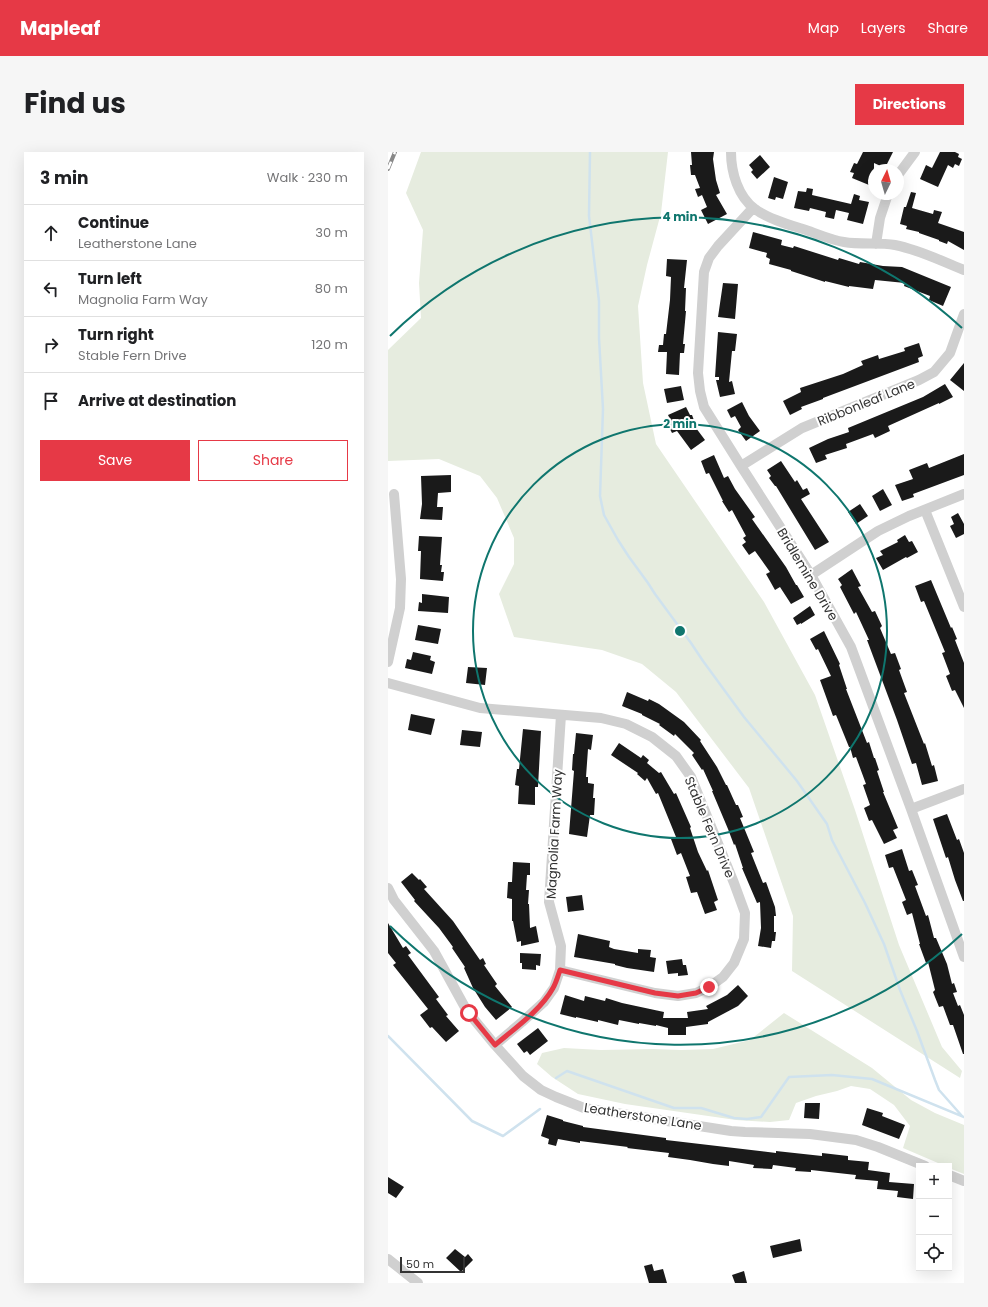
<!DOCTYPE html>
<html lang="en">
<head>
<meta charset="utf-8">
<style>
  body { margin:0; font-family:Poppins,sans-serif; background:#f6f6f6; color:#202124 }
  .controls { position:absolute; right:12px; bottom:12px; display:grid; overflow:hidden; border-radius:0px; box-shadow:0 4px 16px #0002 }
  .controls button { width:36px; height:36px; display:grid; place-items:center; padding:0; border:0; border-bottom:1px solid #e0e0e0; background:#fff; color:#202124; font:20px sans-serif }
  .compass { position:absolute; left:480px; top:12px; width:36px; height:36px; border-radius:50%; background:#fff; box-shadow:0 4px 16px #0002; rotate:5deg }
  .scale { position:absolute; left:12px; bottom:10px; width:65px; box-sizing:border-box; padding-left:4px; border:2px solid #333; border-top:0; font-size:11px; line-height:14px; white-space:nowrap; color:#333; -webkit-text-stroke:3px #fff; paint-order:stroke }
  .stop { position:absolute; width:12px; height:12px; margin:-9px; border:3px solid #e63946; border-radius:50%; background:#fff }
  .stop.end { background:#e63946; border-color:#fff; box-shadow:0 1px 4px #0008 }
  .list { margin:0; padding:0; list-style:none }
  h2 { display:flex; justify-content:space-between; align-items:center; height:52px; margin:0; padding:0 16px; font-size:17px }
  h2 small { font-size:13px; font-weight:400; color:#757577 }
  .list li { display:grid; grid-template-columns:26px 1fr auto; gap:12px; align-items:center; box-sizing:border-box; height:56px; padding:0 16px; border-top:1px solid #e0e0e0 }
  .list b { display:block; font-size:15px; white-space:nowrap }
  .list p { margin:0; font-size:13px; white-space:nowrap; color:#757577 }
  .list em { font-size:13px; font-style:normal; color:#757577 }
  .actions { display:flex; gap:8px; padding:12px 16px }
  .actions a { flex:1; padding:9px 0; border:1px solid #e63946; border-radius:0px; text-align:center; font-size:14px; color:#e63946 }
  .actions .main { background:#e63946; color:#fff }
  .icon { flex:none; width:22px; height:22px; fill:none; stroke:currentColor; stroke-width:2; stroke-linecap:round; stroke-linejoin:round }
  .map { position:relative; flex:none; width:576px; height:1131px; overflow:hidden; border-radius:0px }
  header { display:flex; align-items:center; gap:24px; box-sizing:border-box; height:56px; padding:0 20px; background:#e63946; color:#fff }
  header strong { font-size:19px }
  nav { display:flex; gap:22px; margin-inline-start:auto; font-size:14px }
  .intro { display:flex; align-items:center; justify-content:space-between; box-sizing:border-box; height:96px; padding:0 24px }
  h1 { margin:0; font-size:28px }
  .button { padding:10px 18px; border-radius:0px; background:#e63946; color:#fff; font-size:14px; font-weight:700 }
  main { display:flex; gap:24px; padding:0 24px }
  aside { flex:1; background:#fff; border-radius:0px; box-shadow:0 4px 16px #0002 }
  .map>svg:first-child { display:block }
  .green { fill:#e6ecdf }
  .lines { fill:none; stroke-linecap:round; stroke-linejoin:round }
  .stream { stroke:#cfe2ee; stroke-width:2.5 }
  .building { fill:#1a1a1a }
  .minor { stroke:#d0d0d0; stroke-width:10 }
  .rail-casing { stroke:#888; stroke-width:4 }
  .rail { stroke:#fff; stroke-width:2.5; stroke-dasharray:8; stroke-linecap:butt }
  .route { stroke:#e63946; stroke-width:5 }
  .ring { fill:none; stroke:#0f766e; stroke-width:2 }
  .labels { text-anchor:middle; stroke-width:4; stroke-linejoin:round; paint-order:stroke }
  .street-label { font-size:13px; fill:#333; stroke:#fff }
  .centre { fill:#0f766e; stroke:#fff; stroke-width:2 }
  .ring-label { font-size:12px; text-anchor:middle; font-weight:bold; fill:#0f766e; stroke:#fff; stroke-width:4; stroke-linejoin:round; paint-order:stroke }
</style>
</head>
<body>
<header>
<strong>Mapleaf</strong>
<nav><a>Map</a><a>Layers</a><a>Share</a></nav>
</header>
<div class="intro"><h1>Find us</h1><a class="button">Directions</a></div>
<main>
<aside>
<h2>3 min<small>Walk · 230 m</small></h2>
<ul class="list">
<li><svg class="icon" aria-label="ahead" viewBox="0 0 24 24"><path d="M12 20V5M6 11l6-6 6 6"/></svg><div><b>Continue</b><p>Leatherstone Lane</p></div><em>30 m</em></li>
<li><svg class="icon" aria-label="left" viewBox="0 0 24 24"><path d="M17 20v-9H6M10 6l-5 5 5 5"/></svg><div><b>Turn left</b><p>Magnolia Farm Way</p></div><em>80 m</em></li>
<li><svg class="icon" aria-label="right" viewBox="0 0 24 24"><path d="M7 20v-9h11M14 6l5 5-5 5"/></svg><div><b>Turn right</b><p>Stable Fern Drive</p></div><em>120 m</em></li>
<li><svg class="icon" aria-label="arrive" viewBox="0 0 24 24"><path d="M6 21V4h12l-3 4 3 4H6"/></svg><div><b>Arrive at destination</b></div></li>
</ul>
<div class="actions"><a class="main">Save</a><a>Share</a></div>
</aside>
<div class="map">
<svg width="576" height="1131" viewBox="0 0 576 1131">
  <rect width="100%" height="100%" fill="#fff"/>
  <path class="green" d="M33,0H280L273,61L259,113L250,154L255,231L268,292L376,450L427,543L467,658L511,793L554,895L574,919L572,926L404,819L405,764L361,636L288,540L254,512L214,498L126,485L111,442L126,412V386L109,346L92,324L51,307L0,309V198L33,166L31,131L35,78L18,41Z
    M396,861L484,916L523,948L547,961L576,973V1022L561,1016V1014H557L515,996L522,974L506,953L482,937L463,934L449,939L428,944L408,951L401,968L382,970L348,968L237,952L190,942L164,925L149,912L154,901L176,896L213,898L265,897L293,898L325,897L362,888Z"/>
  <g class="lines">
    <path class="stream" d="M202,0L201,64L211,149V186L215,257L212,344L216,363L230,388L241,405L260,431L267,442L303,491L315,509L356,565L409,629L439,672L444,688L477,751L496,792L512,838L529,879L547,928L551,938L574,964
      M0,884L84,969L115,984L152,957
      M168,926L179,919L286,956H313L346,966L359,967L373,965L401,925L444,923L484,927L576,965"/>
  </g>
  <path class="building" d="M303,0H326L325,7L328,28L332,41L328,43L339,62L320,72L313,58L319,55L314,43L310,45L307,37L312,36L307,23H303L302,13H304Z
    M475,0H505L497,16L486,11V28L484,27L481,33L464,26L466,21L462,20L466,11L469,12Z
    M552,0H567L571,2L570,5L574,7L571,14L567,12L565,16L560,13L550,35L532,27L538,13L544,16Z
    M372,3L382,15L369,27L363,20L365,18L361,13Z
    M386,25L400,30L395,47L388,45L387,48L380,46Z
    M419,36L425,37L424,43L463,52L466,42L472,44L471,48L481,50L475,72L459,68L461,61L448,58L446,67L437,65L438,60L422,56L421,59L406,56L410,39L418,40Z
    M523,40L528,41L524,56L545,62L546,58L554,60L550,71L576,80V98L560,89L559,92L551,89V88L531,81V80L518,77L519,74L512,72L516,55H518Z
    M365,80L394,88L393,93L405,96L406,94L450,108L451,106L471,112L472,110L495,114L514,115L563,135L555,154L541,148L542,144L516,134L517,131L487,128L485,137L461,134V135L437,129V130L403,119V118L381,112L382,107L378,105L379,101L361,96Z
    M279,107L299,108L296,136H298L297,159H298L295,192H297L296,201H292L291,223L278,222L279,200H270L271,193H275L276,182H278L282,148L283,125L278,124Z
    M335,131L350,132L347,167L330,165Z
    M330,180L349,182L347,199H344L341,230L344,229L347,242L332,245L328,228H331V225H327Z
    M531,191L535,204L530,206L531,210L435,246V247L413,255L414,257L402,263L395,249L413,240L412,236L455,222L475,213L473,209L490,203L491,207L517,199L516,196Z
    M576,211V239L562,228Z
    M557,232L565,245L551,252V251L500,274L502,279L487,286L485,282L458,292L459,296L437,303L439,307L428,311L421,296L440,287L461,280L460,276L535,245Z
    M293,234L296,248L279,251L276,237Z
    M354,250L361,264L372,279L358,289L350,278L353,275L347,264L343,266L339,258Z
    M298,255L302,263H304L307,271L305,272L317,288L303,298L289,279L284,281L278,269L282,267L280,263Z
    M576,302V323L525,342L526,345L514,349L507,333L525,327L521,318L539,311L541,316Z
    M326,303L336,326L340,324L347,337L367,365L364,367L398,415L408,433H409L416,445L403,452L392,435L387,438L378,422L382,420L367,399L361,403L354,393L358,390L355,386L358,384L344,358L341,360L334,349H335L321,321L318,322L313,309Z
    M393,309L407,330L409,328L415,338L419,336L422,342L413,347L441,390L427,398L388,334H387L381,326L383,324L379,318Z
    M63,323V340L50,341L49,355H55L54,368L32,367L34,352L33,324Z
    M495,337L504,353L492,359L484,344Z
    M472,352L480,364L468,372L460,360Z
    M570,361L576,372V382L568,386L562,374L566,372L563,365Z
    M517,383L521,390L524,389L530,400L519,406L518,405L495,418L488,406L495,403L492,399L510,390L509,388Z
    M31,384L54,385L52,413H54L53,420H56L55,429L32,427L33,399H30Z
    M464,417L473,434L470,435L484,460L487,459L494,474L492,476L503,502L507,501L513,517L511,518L519,540L516,541L536,592L537,591L544,614L546,613L550,629L534,633L528,611L524,612L509,568L479,488H481L468,460L466,462L452,435L454,433L450,427Z
    M543,428L563,476L564,475L569,487L567,488L576,511V556L567,538L564,539L558,524L562,522L554,501L557,500L536,449L533,450L527,434Z
    M34,442L61,445L60,461L30,459L31,450L34,451Z
    M422,454L427,463L413,472V471L409,473L405,466Z
    M30,473L53,477L50,492L27,488Z
    M436,479L452,512L451,513L459,537H458L479,591L481,590L486,606H487L491,618L489,619L496,640H495L510,676L505,678L509,686L496,692L484,668L481,669L476,656L482,653L475,633L478,632L468,605L465,606L462,595H461L448,563L445,564L432,528L443,524L430,497L428,498L422,487Z
    M25,500L43,504L42,508L47,510L44,522L17,516L19,507L23,508Z
    M80,515L99,516L97,533L78,531Z
    M239,540L260,549L261,547L271,552L296,570L313,588L312,589L329,615L338,633H339L348,653H350L355,665L352,666L366,700L363,701L375,731L378,730L387,755L388,764H386V780H388L387,789H384L383,796L370,794L373,776L372,750L369,751L354,716H355L347,692L346,693L340,677L324,639H325L315,617L314,618L304,603L306,601L287,582L286,584L271,573L272,572L254,563V562L234,554Z
    M23,562L47,567L43,583L20,578Z
    M135,577L153,579L150,635H147V653L130,652L131,634L127,633L129,617H131Z
    M74,578L94,580L92,595L72,593Z
    M188,581L205,583L203,598L200,597L198,625H200V631L206,632L205,646H207L206,663H202L199,685L181,682L186,619L184,618L185,602H186Z
    M231,591L253,606L255,603L261,608L259,611L271,621L273,620L286,642L288,641L303,675L302,676L310,700L319,719L320,718L330,748L326,750L329,758L317,762L309,740L303,741L298,725L302,724L293,701L289,703L283,687L288,685L270,641L268,642L259,626L257,629L249,622L250,621L223,603Z
    M559,662L569,688L571,687L576,701V749H575L567,728L560,705L558,706L545,667Z
    M514,697L521,719L524,718L530,733L527,734L538,764L540,763L546,786H548L559,812L564,832L566,831L569,840L565,841L570,854L572,853L576,863V902H575L565,873H562L555,854L551,855L545,840L547,838L540,810L538,811L531,792H532L524,761L519,763L514,750L518,748L505,715L501,716L497,703Z
    M125,710L142,711V723H139L138,738H141L140,752H141L142,776L148,774L151,790L133,794V789L129,790L125,769H124V747L119,746L120,730H124Z
    M24,721L31,728L32,727L39,735L36,737L65,769L92,808L95,806L98,812L96,813L109,832L107,834L124,855L108,868L97,855L85,836L76,816L77,815L64,796L65,795L51,776L26,749L27,748L13,730Z
    M194,743L196,758L180,760L178,745Z
    M0,771L15,796L18,794L23,801L20,803L51,845L48,847L60,863L58,864L71,879L58,890L44,875L42,876L32,863L40,857L5,813L8,811L0,801Z
    M190,782L222,789L221,795L226,797L250,801V797L263,798L262,805L268,806L266,820L239,816L227,813V812L186,805Z
    M132,801L153,802L152,814L148,813V818L134,817V811H132Z
    M294,807L295,813H298L300,823L290,824V821L280,822L278,809Z
    M350,833L360,844L350,854L320,870V872L298,875V883H280V876L268,873V874L251,871V872L231,868L230,873L210,868V870L188,865V866L172,862L177,843L196,849L197,844L217,849L218,846L234,851L276,860L275,866H300L299,860L320,857L318,854L339,843Z
    M150,876L160,889L142,903L139,899L136,901L129,892Z
    M417,951H432L431,967L416,966Z
    M479,956L495,961L494,964L517,973L511,987L474,973Z
    M159,963L175,968V969L195,974V975L278,986V988L388,1001V999L434,1004V1001L460,1004V1008L481,1010L480,1018L502,1021L501,1030L526,1032L525,1047L509,1045L510,1039L489,1037L490,1029L467,1027L468,1023L423,1018V1020L407,1019L408,1016L385,1013L384,1017L365,1016L366,1013L341,1009V1014L325,1012L302,1008L280,1005L281,1001L239,996L240,995L192,989V991L170,987L168,994L160,992L161,987L153,984Z
    M0,1025L16,1035L8,1046L0,1041Z
    M412,1087L414,1099L385,1106L382,1094Z
    M67,1097L77,1105L80,1102L85,1108L73,1120L58,1106Z
    M264,1112L266,1119L275,1117L279,1131H261L256,1114Z
    M356,1119L359,1131H347L344,1123Z"/>
  <g class="lines">
    <path class="minor" d="M343,0C343,20 350,45 367,57C380,67 402,73 418,78C430,82 443,88 456,90C473,93 491,90 507,93C532,98 553,109 576,118
      M510,23L527,0
      M365,56L330,94L321,106L316,120L310,221L312,239L316,255L353,314L423,423L463,495L523,657L576,805
      M488,92L492,66L500,42
      M353,314L414,276L531,228L546,220L562,201L576,162
      M537,358L576,455
      M423,423L490,379L521,364L576,342
      M0,510L12,456L13,427L6,342
      M0,531L92,556L213,566L238,572L264,585L288,604L303,625L346,731L357,761L356,787L346,811L335,825L321,835L308,841L290,844L267,841L172,818
      M523,657L576,637
      M0,736L6,748L46,799L79,859L107,893L135,924L153,938L168,945L196,956L343,979L357,980L422,982L468,988L490,995L537,1014
      M107,893L134,870L156,850L166,836L172,818L173,794L161,750L173,563
      M561,1023L576,1029
      M0,1107L30,1131"/>
    <defs>
      <path id="rail" d="M0,17L7,0"/>
    </defs>
    <use href="#rail" class="rail-casing"/>
    <use href="#rail" class="rail"/>
  </g>
  <g class="lines">
    <path class="route" d="M81,861L107,893C126,877 153,858 165,836C168,831 170,824 172,818L267,841L290,844L308,841L321,835"/>
  </g>
  <g class="ring">
    <circle cx="292" cy="479" r="207"/>
    <path d="M574 782A414 414 0 0 1 2 774M2 184A414 414 0 0 1 574 176"/>
  </g>
  <g class="labels">
    <g class="street-label">
      <text transform="translate(478 250) rotate(-22)" y="5">Ribbonleaf Lane</text>
      <text transform="translate(420 422) rotate(59)" y="5">Bridlemine Drive</text>
      <text transform="translate(322 675) rotate(67)" y="5">Stable Fern Drive</text>
      <text transform="translate(166 682) rotate(-87)" y="5">Magnolia Farm Way</text>
      <text transform="translate(255 964) rotate(9)" y="5">Leatherstone Lane</text>
    </g>
  </g>
  <circle cx="292" cy="479" r="6" class="centre"/>
  <g class="ring-label">
    <text x="292" y="69">4 min</text>
    <text x="292" y="276">2 min</text>
  </g>
</svg>
<div class="controls">
<button>+</button>
<button>−</button>
<button><svg class="icon" aria-label="locate" viewBox="0 0 24 24"><circle cx="12" cy="12" r="6"/><path d="M12 2v4M12 18v4M2 12h4M18 12h4"/></svg></button>
</div>
<svg class="compass" viewBox="-18 -18 36 36"><path d="M0-13l5 13h-10z" fill="#e53935"/><path d="M0 13l5-13h-10z" fill="#757577"/></svg>
<div class="scale">50 m</div>
<div class="stop" style="left:81px;top:861px"></div>
<div class="stop end" style="left:321px;top:835px"></div>
</div>
</main>
</body>
</html>
